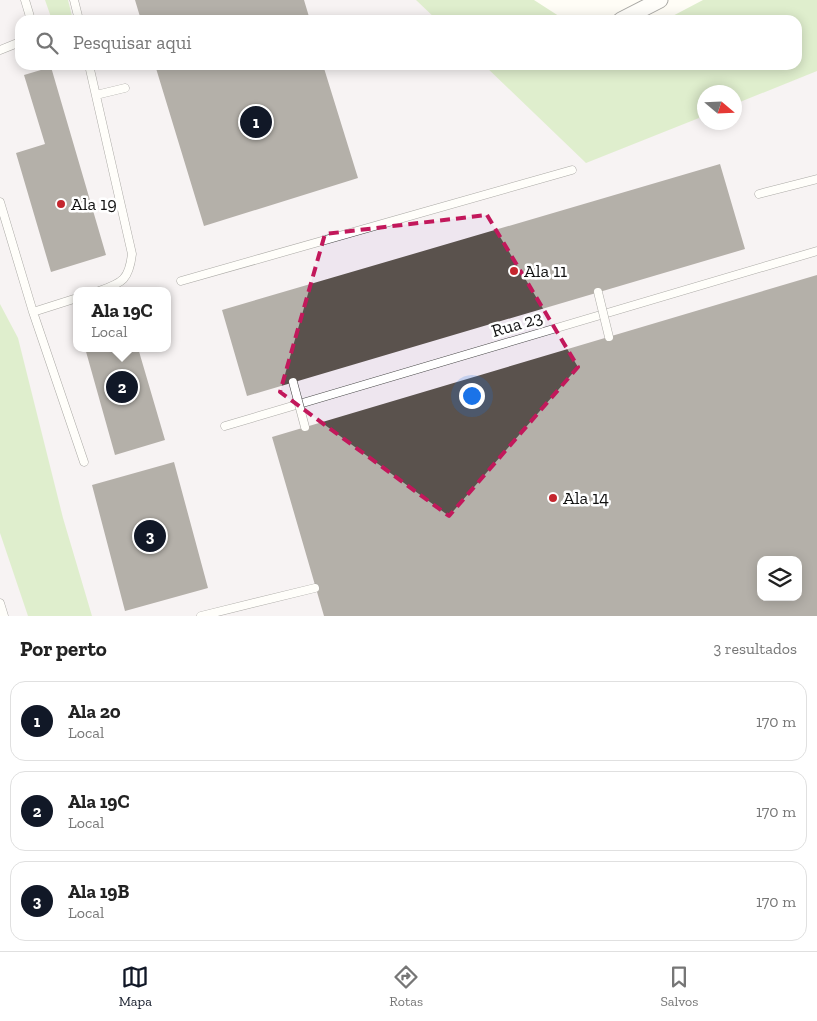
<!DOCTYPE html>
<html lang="pt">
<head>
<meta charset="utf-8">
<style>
  body { margin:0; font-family:"Zilla Slab",serif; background:#f2f2f2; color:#222 }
  .controls { position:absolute; right:15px; bottom:15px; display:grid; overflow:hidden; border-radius:10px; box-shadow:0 2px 12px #0003 }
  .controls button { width:45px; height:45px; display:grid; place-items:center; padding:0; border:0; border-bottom:1px solid #e0e0e0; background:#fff; color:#222; font:25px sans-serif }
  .compass { position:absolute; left:697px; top:85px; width:45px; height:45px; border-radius:50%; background:#fff; box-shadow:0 2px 12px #0003; rotate:109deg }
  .you { position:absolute; left:471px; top:395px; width:18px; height:18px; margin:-12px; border:4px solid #fff; border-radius:50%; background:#1a73e8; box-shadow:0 0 0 8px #1a73e833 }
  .badge { display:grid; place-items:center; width:32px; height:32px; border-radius:50%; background:#111827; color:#fff; font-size:16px; font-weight:700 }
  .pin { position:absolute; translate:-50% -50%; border:2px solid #fff; box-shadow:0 1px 5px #0006 }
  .popup { position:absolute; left:73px; top:287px; width:98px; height:65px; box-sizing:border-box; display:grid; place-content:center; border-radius:10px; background:#fff; filter:drop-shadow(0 1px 4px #0005); font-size:16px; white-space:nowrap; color:#767676 }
  .popup b { font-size:19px; color:#222 }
  .popup::after { content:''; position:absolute; left:50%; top:100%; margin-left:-10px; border:10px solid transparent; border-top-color:#fff }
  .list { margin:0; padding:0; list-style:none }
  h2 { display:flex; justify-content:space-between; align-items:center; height:65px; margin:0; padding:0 20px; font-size:21px }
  h2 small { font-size:16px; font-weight:400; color:#767676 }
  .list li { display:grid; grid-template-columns:32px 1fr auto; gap:15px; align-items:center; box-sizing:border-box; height:80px; margin:0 10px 10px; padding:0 10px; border:1px solid #e0e0e0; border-radius:15px }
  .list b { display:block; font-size:19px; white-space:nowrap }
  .list p { margin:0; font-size:16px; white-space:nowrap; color:#767676 }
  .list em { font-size:16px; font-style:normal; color:#767676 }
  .icon { flex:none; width:28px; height:28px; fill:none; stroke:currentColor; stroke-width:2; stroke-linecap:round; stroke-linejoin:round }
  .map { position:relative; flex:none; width:817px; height:616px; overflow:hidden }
  .search { position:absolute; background:#fff; box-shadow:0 2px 12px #0003; left:15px; right:15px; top:15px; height:55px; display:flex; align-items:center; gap:12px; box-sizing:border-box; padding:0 18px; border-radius:15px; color:#767676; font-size:19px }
  .sheet { height:335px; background:#fff }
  nav { display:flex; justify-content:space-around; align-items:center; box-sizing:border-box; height:70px; border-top:1px solid #e0e0e0; background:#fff; font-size:14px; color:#767676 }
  nav a { display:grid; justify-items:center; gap:2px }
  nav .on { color:#111827 }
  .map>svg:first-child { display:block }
  .industrial { fill:#eee6ef; fill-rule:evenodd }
  .forest { fill:#b9dc9c }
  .building { fill:#5a524d; fill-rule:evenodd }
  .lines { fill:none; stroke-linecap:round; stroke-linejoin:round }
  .lane-casing { stroke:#444; stroke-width:9 }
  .street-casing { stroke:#444; stroke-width:17 }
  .lane { stroke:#fff; stroke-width:8 }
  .street { stroke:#fff; stroke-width:15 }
  .lane-bridge-casing { stroke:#444; stroke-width:9; stroke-linecap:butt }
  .lane-bridge { stroke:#fff; stroke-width:8 }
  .marked { fill:none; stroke:#c2185b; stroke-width:4; stroke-dasharray:10 6; stroke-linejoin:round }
  .poi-dot { fill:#c4262e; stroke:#fff; stroke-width:2 }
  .labels { text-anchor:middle; stroke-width:5; stroke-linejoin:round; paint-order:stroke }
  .poi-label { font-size:18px; fill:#111; stroke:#fff; text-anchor:start }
  .street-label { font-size:18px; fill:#111; stroke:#fff }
</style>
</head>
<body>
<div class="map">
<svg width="817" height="616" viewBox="0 0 817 616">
  <rect width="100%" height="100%" fill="#fffdf5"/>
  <path class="industrial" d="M0,0H488L499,20H20V65H797V20L817,0V616H0ZM704,92H734V122H704ZM77,291H167V348H77ZM761,560H798V597H761Z"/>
  <path class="forest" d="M45,0H68L73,20H52Z
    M416,0H534L565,20H437Z
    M703,0H817V71L735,104L734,92H704V116L586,163L484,65H797V20H665Z
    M0,304L18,338L63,518L92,616H28L0,533Z"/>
  <path class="building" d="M135,0H304L310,20H141Z
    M155,65H323L358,178L204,226Z
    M51,67L106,255L51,272L16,153L45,144L24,75Z
    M720,164L745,249L247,396L222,310Z
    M817,275V616H324L272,437ZM761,560H798V597H761Z
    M85,348H138L165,440L115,455Z
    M174,462L208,588L125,611L92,485Z"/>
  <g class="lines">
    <defs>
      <path id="lane" d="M25,0L31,20
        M74,0L79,20
        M0,50L20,42
        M89,65L132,254C129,279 123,283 99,291
        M96,95L125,88
        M759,194L817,179
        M0,202L33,312L77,298
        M181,281L572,170
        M33,312L84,462
        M225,426L817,251
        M0,603L4,616
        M201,616L315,588"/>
      <path id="street" d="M621,20L660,0"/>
    </defs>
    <use href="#lane" class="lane-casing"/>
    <use href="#street" class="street-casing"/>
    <use href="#lane" class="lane"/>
    <use href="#street" class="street"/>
    <defs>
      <path id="lane-bridge" d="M598,292L609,337
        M293,382L305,427"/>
    </defs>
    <use href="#lane-bridge" class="lane-bridge-casing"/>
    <use href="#lane-bridge" class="lane-bridge"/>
  </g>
  <path d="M0 0H817V616H0ZM487,215L578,367L449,516L280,392L325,234Z" fill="#fffdf5" fill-opacity=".55" fill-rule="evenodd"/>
  <path class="marked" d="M487,215L578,367L449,516L280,392L325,234Z"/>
  <g class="poi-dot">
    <circle cx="61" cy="204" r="5"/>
    <circle cx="514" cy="271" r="5"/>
    <circle cx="553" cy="498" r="5"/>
  </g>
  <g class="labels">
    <g class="poi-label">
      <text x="71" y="210">Ala 19</text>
      <text x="524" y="277">Ala 11</text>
      <text x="563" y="504">Ala 14</text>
    </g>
    <g class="street-label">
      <text transform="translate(517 324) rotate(-17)" y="6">Rua 23</text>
    </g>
  </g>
</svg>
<div class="controls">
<button><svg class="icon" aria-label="layers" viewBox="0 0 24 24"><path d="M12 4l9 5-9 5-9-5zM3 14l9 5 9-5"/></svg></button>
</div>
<svg class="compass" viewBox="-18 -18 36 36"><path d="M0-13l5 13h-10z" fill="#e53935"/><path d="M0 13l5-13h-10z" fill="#767676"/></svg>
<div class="you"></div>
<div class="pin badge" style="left:256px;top:122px">1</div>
<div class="pin badge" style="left:122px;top:387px">2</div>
<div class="popup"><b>Ala 19C</b>Local</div>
<div class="pin badge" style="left:150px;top:536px">3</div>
<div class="search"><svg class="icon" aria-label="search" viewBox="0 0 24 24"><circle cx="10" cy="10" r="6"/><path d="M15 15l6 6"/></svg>Pesquisar aqui</div>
</div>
<section class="sheet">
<h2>Por perto<small>3 resultados</small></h2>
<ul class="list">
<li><span class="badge">1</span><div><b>Ala 20</b><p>Local</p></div><em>170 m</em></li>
<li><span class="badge">2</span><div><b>Ala 19C</b><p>Local</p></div><em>170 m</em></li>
<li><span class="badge">3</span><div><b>Ala 19B</b><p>Local</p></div><em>170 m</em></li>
</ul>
</section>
<nav>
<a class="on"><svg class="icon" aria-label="map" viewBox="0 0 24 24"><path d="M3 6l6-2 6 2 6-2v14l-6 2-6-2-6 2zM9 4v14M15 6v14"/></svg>Mapa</a>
<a><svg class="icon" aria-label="directions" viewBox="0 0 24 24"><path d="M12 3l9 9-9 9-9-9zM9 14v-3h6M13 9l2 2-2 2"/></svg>Rotas</a>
<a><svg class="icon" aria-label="saved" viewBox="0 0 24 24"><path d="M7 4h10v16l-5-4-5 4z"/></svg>Salvos</a>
</nav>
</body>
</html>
